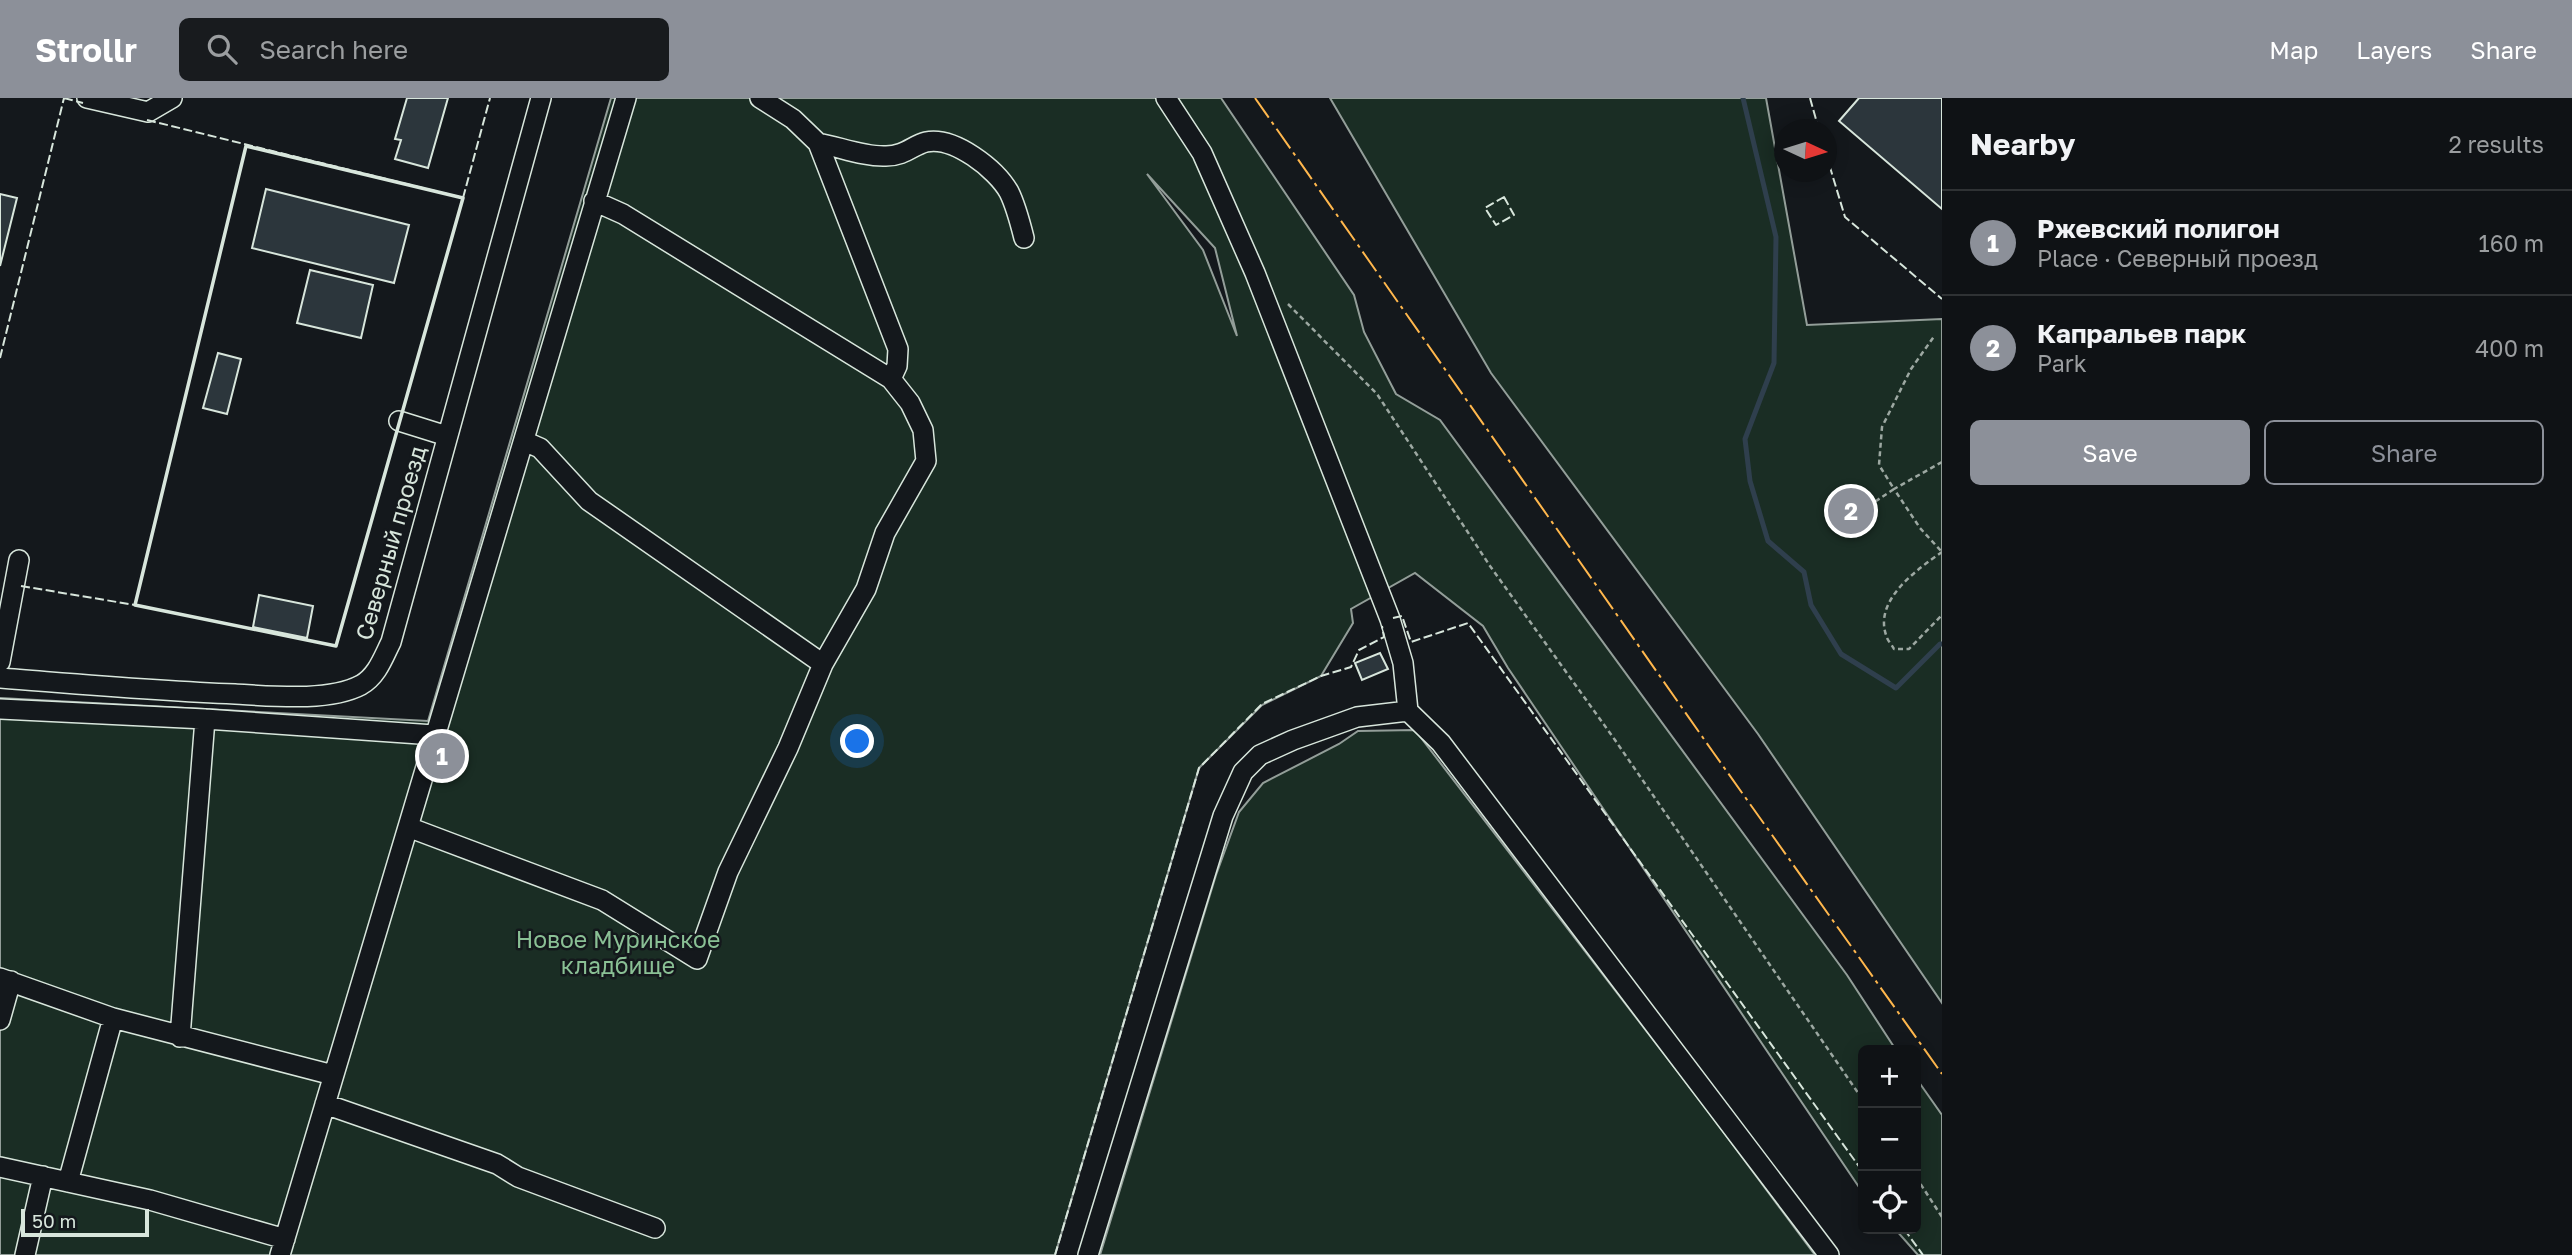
<!DOCTYPE html>
<html lang="en">
<head>
<meta charset="utf-8">
<style>
  body { margin:0; font-family:"Golos Text",sans-serif; background:#181b1e; color:#f1f3f6 }
  .controls { position:absolute; right:21px; bottom:21px; display:grid; overflow:hidden; border-radius:10px; box-shadow:0 4px 18px #0003 }
  .controls button { width:63px; height:63px; display:grid; place-items:center; padding:0; border:0; border-bottom:2px solid #2f3234; background:#0f1215; color:#f1f3f6; font:35px sans-serif }
  .compass { position:absolute; left:1774px; top:21px; width:63px; height:63px; border-radius:50%; background:#0f1215; box-shadow:0 4px 18px #0003; rotate:94deg }
  .scale { position:absolute; left:21px; bottom:18px; width:128px; box-sizing:border-box; padding-left:7px; border:4px solid #d8e6dc; border-top:0; font-size:19px; line-height:24px; white-space:nowrap; color:#d8e6dc; -webkit-text-stroke:5px #14181c; paint-order:stroke }
  .you { position:absolute; left:858px; top:644px; width:24px; height:24px; margin:-18px; border:5px solid #fff; border-radius:50%; background:#1a73e8; box-shadow:0 0 0 10px #1a73e833 }
  .badge { display:grid; place-items:center; width:46px; height:46px; border-radius:50%; background:#8c9099; color:#fff; font-size:23px; font-weight:700 }
  .pin { position:absolute; translate:-50% -50%; border:4px solid #fff; box-shadow:0 2px 7px #0006 }
  .list { margin:0; padding:0; list-style:none }
  h2 { display:flex; justify-content:space-between; align-items:center; height:91px; margin:0; padding:0 28px; font-size:30px }
  h2 small { font-size:23px; font-weight:400; color:#9b9ea0 }
  .list li { display:grid; grid-template-columns:46px 1fr auto; gap:21px; align-items:center; box-sizing:border-box; height:105px; padding:0 28px; border-top:2px solid #2f3234 }
  .list b { display:block; font-size:26px; white-space:nowrap }
  .list p { margin:0; font-size:23px; white-space:nowrap; color:#9b9ea0 }
  .list em { font-size:23px; font-style:normal; color:#9b9ea0 }
  .actions { display:flex; gap:14px; padding:21px 28px }
  .actions a { flex:1; padding:16px 0; border:2px solid #8c9099; border-radius:10px; text-align:center; font-size:24px; color:#8c9099 }
  .actions .main { background:#8c9099; color:#fff }
  .icon { flex:none; width:38px; height:38px; fill:none; stroke:currentColor; stroke-width:2; stroke-linecap:round; stroke-linejoin:round }
  .map { position:relative; flex:none; width:1942px; height:1157px; overflow:hidden }
  header { display:flex; align-items:center; gap:42px; box-sizing:border-box; height:98px; padding:0 35px; background:#8c9099; color:#fff }
  header strong { font-size:33px }
  nav { display:flex; gap:38px; margin-inline-start:auto; font-size:24px }
  .search { width:490px; height:63px; background:#181b1e; display:flex; align-items:center; gap:18px; box-sizing:border-box; padding:0 24px; border-radius:10px; color:#9b9ea0; font-size:26px }
  main { display:flex }
  aside { flex:1; background:#0f1215 }
  .map>svg:first-child { display:block }
  .green { fill:#1a2d24; stroke:#939e99; stroke-width:2; fill-rule:evenodd }
  .lines { fill:none; stroke-linecap:round; stroke-linejoin:round }
  .stream { stroke:#2f3f4d; stroke-width:5 }
  .building { fill:#2c363c; stroke:#d8e6dc; stroke-width:2 }
  .minor-casing { stroke:#d8e6dc; stroke-width:22 }
  .path { stroke:#9da8a2; stroke-width:2.5; stroke-dasharray:5 3.5; stroke-linecap:butt }
  .minor { stroke:#14181c; stroke-width:19 }
  .fence { stroke:#d8e6dc; stroke-width:2; stroke-dasharray:9 3.5; stroke-linecap:butt }
  .wall { stroke:#d8e6dc; stroke-width:3.5 }
  .power { stroke:#ffb74d; stroke-width:2; stroke-dasharray:24 5 3.5 5; stroke-linecap:butt }
  .labels { text-anchor:middle; stroke-width:5; stroke-linejoin:round; paint-order:stroke }
  .street-label { font-size:23px; fill:#d8e6dc; stroke:#14181c }
  .park-label { font-size:23px; fill:#8ac095; stroke:#14181c }
</style>
</head>
<body>
<header>
<strong>Strollr</strong>
<div class="search"><svg class="icon" aria-label="search" viewBox="0 0 24 24"><circle cx="10" cy="10" r="6"/><path d="M15 15l6 6"/></svg>Search here</div>
<nav><a>Map</a><a>Layers</a><a>Share</a></nav>
</header>
<main>
<div class="map">
<svg width="1942" height="1157" viewBox="0 0 1942 1157">
  <rect width="100%" height="100%" fill="#14181c"/>
  <path class="green" d="M611,0H1221L1354,197L1364,234L1396,296L1440,322L1847,877L1896,952H1863V1095L1508,570L1483,528L1415,475L1351,511L1353,525L1321,578L1262,607L1199,670L1055,1157H0V600L428,623ZM1147,76L1215,150L1237,238L1203,152Z
    M1330,0H1766L1807,227L1942,221V905L1758,636L1491,275Z
    M1415,632L1704,1008L1815,1157H1100L1216,777L1239,714L1263,685L1339,646L1358,633Z
    M1916,980L1942,1017V1157H1918L1895,1131H1916Z"/>
  <g class="lines">
    <path class="stream" d="M1743,0L1776,139L1774,265L1745,341L1750,383L1768,443L1804,474L1811,507L1841,556L1896,590L1940,546H1942"/>
  </g>
  <path class="building" d="M407,0H448L428,70L395,61L401,42L395,41Z
    M1859,0H1942V111L1839,23Z
    M266,91L409,127L394,185L252,150Z
    M0,96L17,100L0,168Z
    M310,172L373,187L361,240L297,225Z
    M218,255L241,261L227,316L203,310Z
    M259,497L313,508L307,540L253,529Z
    M1380,555L1388,571L1362,582L1355,565Z"/>
  <g class="lines">
    <defs>
      <path id="minor" d="M87,0L148,14L172,0
        M760,0L793,21L818,45L898,251L897,268L891,281
        M1166,0L1202,55L1255,175L1390,521L1403,565L1408,613
        M818,45C840,49 864,59 886,58C905,58 913,47 926,44C954,38 996,71 1009,94C1016,108 1020,124 1024,140
        M399,323L447,338
        M524,343L540,350L589,403L823,566
        M0,564L19,462
        M0,580C78,586 156,593 235,596C271,598 329,604 361,587C377,578 383,560 391,544L541,0
        M0,611L205,621L434,637
        M408,729L602,802L697,861L728,774L788,650L823,566L866,491L885,435L926,363L923,332L910,305L891,281L623,116L594,103
        M0,880L113,920L333,977
        M0,922L11,883
        M180,939L205,621
        M325,1006L497,1066L518,1079L655,1130
        M0,1069L150,1102L285,1141
        M68,1084L113,920
        M25,1157L43,1078
        M280,1157L626,0
        M1088,1157L1223,718L1243,674L1260,657L1293,642L1357,619L1408,613L1441,645L1829,1157"/>
    </defs>
    <use href="#minor" class="minor-casing"/>
    <path class="path" d="M1288,206L1377,296L1490,468L1615,642L1863,1002
      M1942,364L1894,391L1920,430L1942,454
      M1840,427L1894,391L1879,367L1882,329L1911,271L1935,237
      M1942,454C1918,471 1874,501 1886,537C1887,542 1892,547 1894,551H1909L1942,517
      M1916,1079L1942,1119"/>
    <use href="#minor" class="minor"/>
    <path class="fence" d="M64,0L83,5
      M1810,0L1819,32
      M147,22L463,100
      M1826,56L1845,119L1942,201
      M1504,99L1514,117L1496,127L1485,110Z
      M463,100L490,0
      M0,260L64,0
      M21,488L135,507
      M1393,520L1402,518L1411,544L1468,525L1863,1074
      M1904,1131L1923,1157
      M1055,1157L1199,670L1262,606L1321,578L1351,569L1359,552L1384,539L1382,528"/>
    <path class="wall" d="M246,48L463,100L336,548L135,507Z"/>
    <path class="power" d="M1255,0L1713,654L1942,976"/>
  </g>
  <g class="labels">
    <g class="street-label">
      <text transform="translate(391 445) rotate(-74)" y="8">Северный проезд</text>
    </g>
    <g class="park-label">
      <text x="618" y="850">Новое Муринское<tspan x="618" dy="26">кладбище</tspan></text>
    </g>
  </g>
</svg>
<div class="controls">
<button>+</button>
<button>−</button>
<button><svg class="icon" aria-label="locate" viewBox="0 0 24 24"><circle cx="12" cy="12" r="6"/><path d="M12 2v4M12 18v4M2 12h4M18 12h4"/></svg></button>
</div>
<svg class="compass" viewBox="-18 -18 36 36"><path d="M0-13l5 13h-10z" fill="#e53935"/><path d="M0 13l5-13h-10z" fill="#9b9ea0"/></svg>
<div class="scale">50 m</div>
<div class="you"></div>
<div class="pin badge" style="left:442px;top:658px">1</div>
<div class="pin badge" style="left:1851px;top:413px">2</div>
</div>
<aside>
<h2>Nearby<small>2 results</small></h2>
<ul class="list">
<li><span class="badge">1</span><div><b>Ржевский полигон</b><p>Place · Северный проезд</p></div><em>160 m</em></li>
<li><span class="badge">2</span><div><b>Капральев парк</b><p>Park</p></div><em>400 m</em></li>
</ul>
<div class="actions"><a class="main">Save</a><a>Share</a></div>
</aside>
</main>
</body>
</html>
